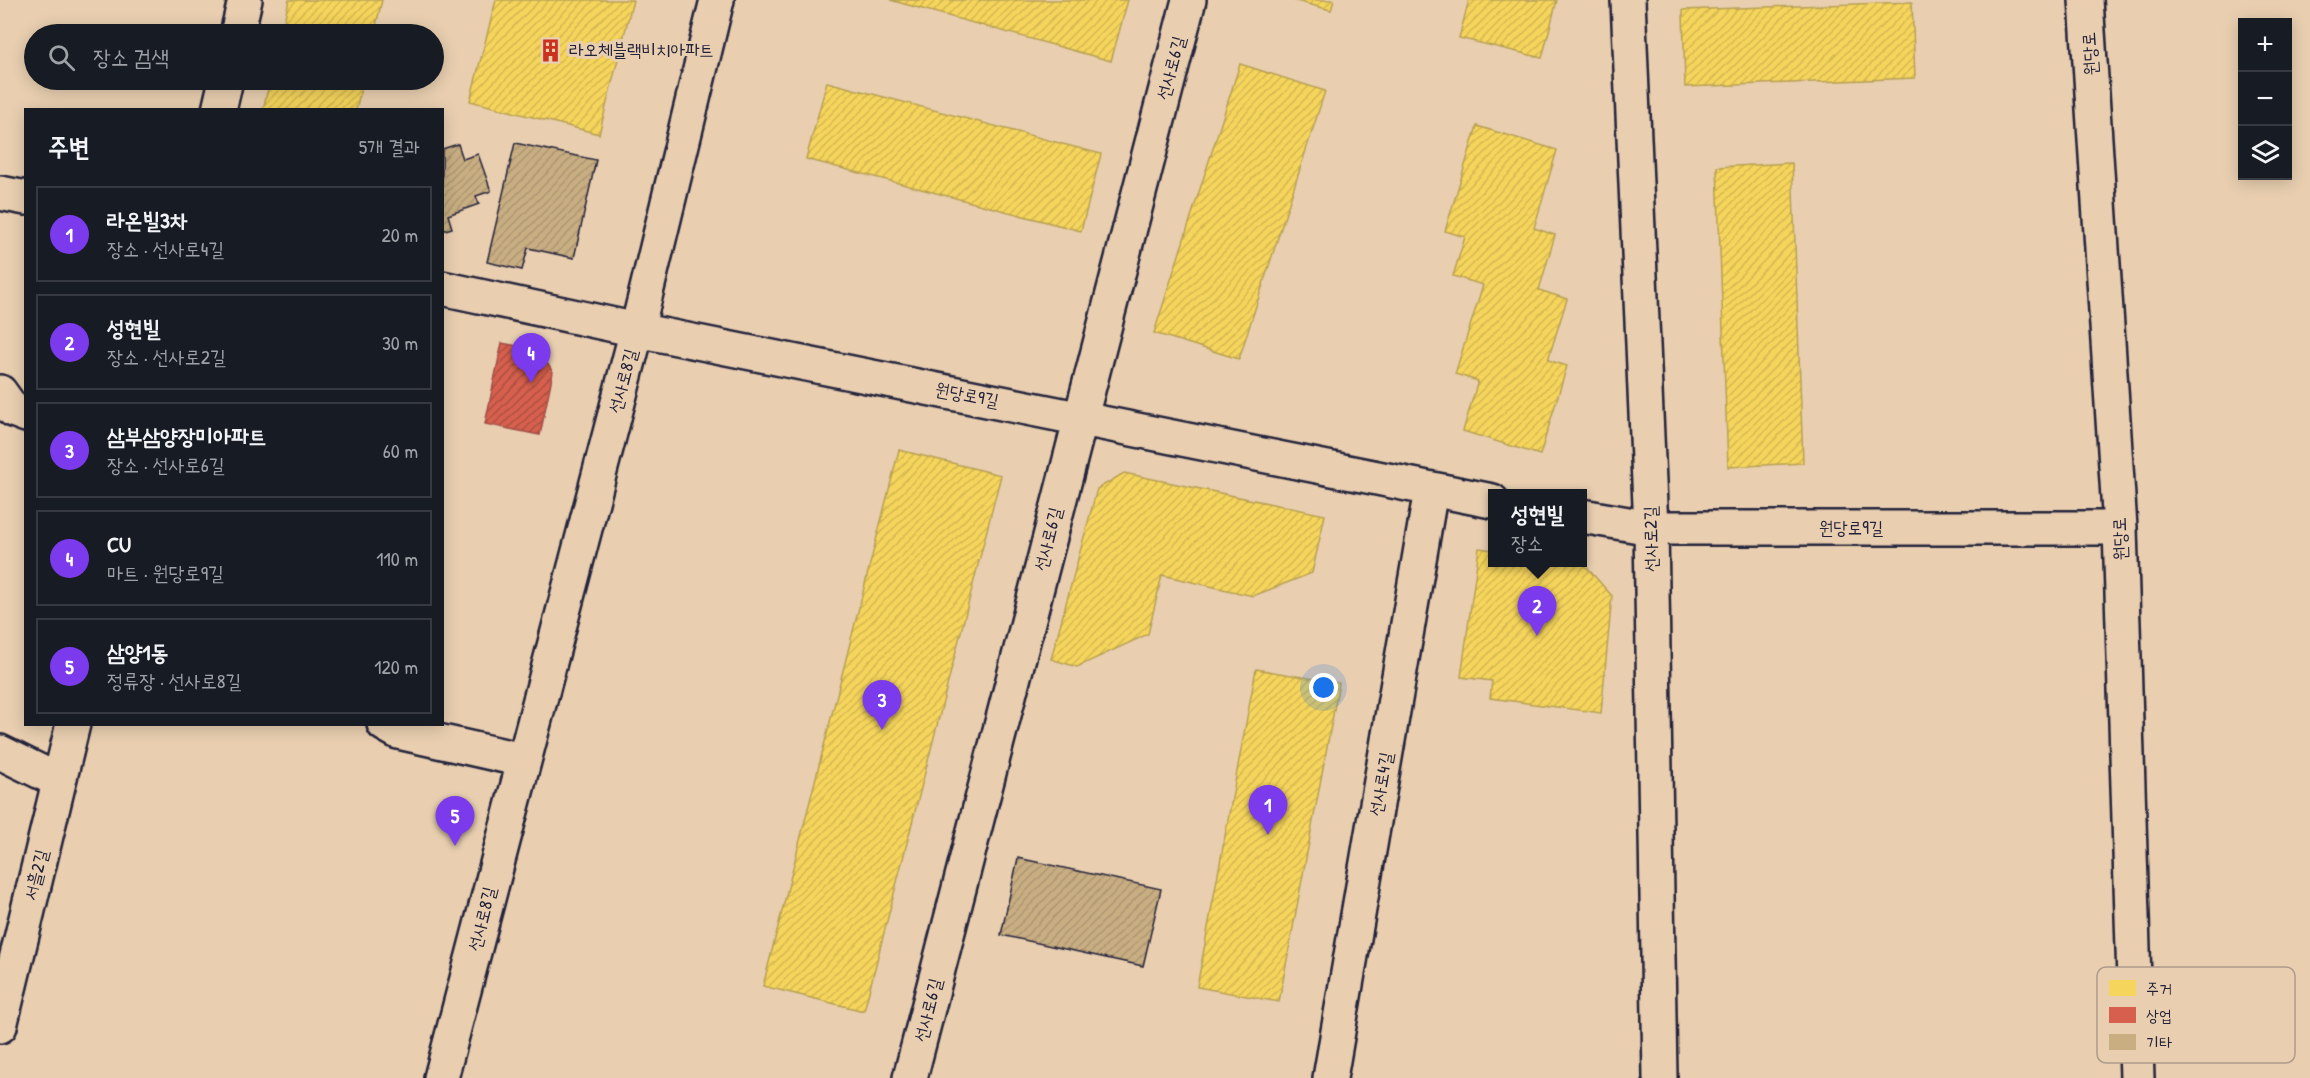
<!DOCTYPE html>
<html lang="ko">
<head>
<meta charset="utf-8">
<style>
  body { margin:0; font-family:"Patrick Hand","Poor Story",sans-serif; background:#20242c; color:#f1f3f6 }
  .controls { position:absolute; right:18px; top:18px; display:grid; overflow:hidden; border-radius:0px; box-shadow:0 3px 15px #0003 }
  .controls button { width:54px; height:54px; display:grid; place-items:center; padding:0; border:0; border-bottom:2px solid #363941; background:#171b24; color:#f1f3f6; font:30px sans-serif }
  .you { position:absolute; left:1324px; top:688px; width:21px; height:21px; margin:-15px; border:4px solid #fff; border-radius:50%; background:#1a73e8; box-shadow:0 0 0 9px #1a73e833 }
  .badge { display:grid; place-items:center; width:39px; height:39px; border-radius:50%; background:#7c3aed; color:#fff; font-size:20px; font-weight:700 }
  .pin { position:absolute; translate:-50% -50px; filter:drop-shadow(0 2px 3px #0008) }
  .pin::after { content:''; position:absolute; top:32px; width:21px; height:18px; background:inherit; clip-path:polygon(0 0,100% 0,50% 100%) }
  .popup { position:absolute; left:1488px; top:489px; width:99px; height:78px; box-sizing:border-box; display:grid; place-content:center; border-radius:0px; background:#171b24; filter:drop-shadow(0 2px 4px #0005); font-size:20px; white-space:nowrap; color:#9ea1a6 }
  .popup b { font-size:22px; color:#f1f3f6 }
  .popup::after { content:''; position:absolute; left:50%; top:100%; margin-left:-12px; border:12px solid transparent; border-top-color:#171b24 }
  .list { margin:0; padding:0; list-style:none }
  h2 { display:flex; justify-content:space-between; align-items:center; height:78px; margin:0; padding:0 24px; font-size:26px }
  h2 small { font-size:20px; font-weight:400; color:#9ea1a6 }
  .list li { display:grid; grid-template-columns:39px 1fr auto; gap:18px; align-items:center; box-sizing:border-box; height:96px; margin:0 12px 12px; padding:0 12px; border:2px solid #363941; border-radius:0px }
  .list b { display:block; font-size:22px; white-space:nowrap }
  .list p { margin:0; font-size:20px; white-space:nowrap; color:#9ea1a6 }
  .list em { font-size:20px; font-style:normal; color:#9ea1a6 }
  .icon { flex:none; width:33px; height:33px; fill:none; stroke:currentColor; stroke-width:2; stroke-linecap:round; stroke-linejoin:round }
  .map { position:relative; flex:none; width:2310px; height:1078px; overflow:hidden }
  .search { position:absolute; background:#171b24; box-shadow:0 3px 15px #0003; left:24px; top:24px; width:420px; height:66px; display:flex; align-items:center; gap:15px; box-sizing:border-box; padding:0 21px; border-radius:33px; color:#9ea1a6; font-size:22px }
  .panel { position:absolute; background:#171b24; box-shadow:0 3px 15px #0003; left:24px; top:108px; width:420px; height:618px; border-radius:0px }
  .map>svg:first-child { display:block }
  .homes { fill:url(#homes-hatch); stroke:#b69f52; stroke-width:1.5 }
  .shops { fill:url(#shops-hatch); stroke:#a04d48; stroke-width:1.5 }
  .building { fill:url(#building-hatch); stroke:#22223b; stroke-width:1.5 }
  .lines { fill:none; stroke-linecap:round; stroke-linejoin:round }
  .minor-casing { stroke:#22223b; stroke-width:38 }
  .minor { stroke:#e9cfb0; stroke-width:33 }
  .labels { text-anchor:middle; stroke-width:6; stroke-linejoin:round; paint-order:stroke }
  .poi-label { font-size:18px; fill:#22223b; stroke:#e9cfb0; text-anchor:start }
  .street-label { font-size:18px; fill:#22223b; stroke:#e9cfb0 }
  .key { fill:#e9cfb0; stroke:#ad9b8d; stroke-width:1.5 }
  .key-label { font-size:16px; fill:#22223b }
</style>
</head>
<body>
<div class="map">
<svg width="2310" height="1078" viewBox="0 0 2310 1078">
  <defs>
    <pattern id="homes-hatch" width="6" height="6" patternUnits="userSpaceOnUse" patternTransform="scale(1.5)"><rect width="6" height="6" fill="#f6d55c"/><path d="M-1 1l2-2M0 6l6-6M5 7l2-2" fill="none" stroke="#d3b751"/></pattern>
    <pattern id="shops-hatch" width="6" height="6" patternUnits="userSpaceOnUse" patternTransform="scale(1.5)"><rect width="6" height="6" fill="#d6604d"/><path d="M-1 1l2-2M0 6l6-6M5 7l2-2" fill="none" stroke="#ad4f41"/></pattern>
    <pattern id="building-hatch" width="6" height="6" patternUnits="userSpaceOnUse" patternTransform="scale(1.5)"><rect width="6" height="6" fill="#c9ae82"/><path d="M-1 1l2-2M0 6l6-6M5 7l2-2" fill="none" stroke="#ac9571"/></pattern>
  </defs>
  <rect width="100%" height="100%" fill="#e9cfb0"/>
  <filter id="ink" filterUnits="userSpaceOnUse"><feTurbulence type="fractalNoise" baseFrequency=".0167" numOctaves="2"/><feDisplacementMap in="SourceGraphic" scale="12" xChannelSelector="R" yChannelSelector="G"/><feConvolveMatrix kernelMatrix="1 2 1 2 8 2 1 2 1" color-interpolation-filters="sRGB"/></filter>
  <g filter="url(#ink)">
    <path class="homes" d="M289,0H382L374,34H281Z
      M496,0H633L599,134L470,101Z
      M890,0H1128L1111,61Z
      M1292,0H1334L1331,10Z
      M1469,0H1557L1542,58L1459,38Z
      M1912,2L1915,78L1685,87L1683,10Z
      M1240,64L1325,91L1239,359L1154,333Z
      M270,80H363L356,110H263Z
      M827,82L1101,154L1081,231L806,159Z
      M1477,126L1557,150L1534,228L1555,235L1539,290L1567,299L1548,360L1567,366L1540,455L1463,431L1478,381L1455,374L1483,285L1453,276L1465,237L1445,231Z
      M1792,163L1803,463L1728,467L1717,167Z
      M899,450L1001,475L864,1011L763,986Z
      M1124,473L1325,515L1312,573L1253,596L1162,575L1148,634L1077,667L1051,659L1097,489Z
      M1479,548L1492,550V562H1582L1612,596L1601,713L1490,698L1492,681L1461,677Z
      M1256,669L1339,683L1279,1002L1197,987Z"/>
    <path class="shops" d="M502,343L538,350L553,372L540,435L485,424Z"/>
    <path class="building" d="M515,143L596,160L574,258L528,248L522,270L487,262Z
      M458,144L463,159L478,154L491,191L476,196L479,204L448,215L452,228L442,231V149Z
      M1018,858L1161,889L1143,966L1001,935Z"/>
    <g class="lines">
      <defs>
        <path id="minor" d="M1628,0L1651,528L1660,1078
          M2086,0L2120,528L2137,1078
          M237,34L245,0
          M219,110L226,80
          M0,193L26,198
          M442,288L637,330L1492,501
          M0,392L13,410L26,415
          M1582,516L1651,528H2120
          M384,724L398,732L523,760
          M0,752L59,781
          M0,1026L73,724
          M441,1078L637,330L717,0
          M910,1078L1189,0
          M1330,1078L1431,490"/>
      </defs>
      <use href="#minor" class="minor-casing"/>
      <use href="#minor" class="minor"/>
    </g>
  </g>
  <defs>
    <symbol id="building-bare" viewBox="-9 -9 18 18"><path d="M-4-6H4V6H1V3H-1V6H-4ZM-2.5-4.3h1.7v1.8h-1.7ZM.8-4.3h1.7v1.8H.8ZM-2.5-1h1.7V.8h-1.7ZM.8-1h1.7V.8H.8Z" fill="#c8321e" stroke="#e9cfb0" stroke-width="2.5" paint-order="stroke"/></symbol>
  </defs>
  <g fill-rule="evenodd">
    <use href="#building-bare" x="534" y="34" width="33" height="33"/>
  </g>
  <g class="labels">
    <g class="poi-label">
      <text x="569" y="56">라오체블랙비치아파트</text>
    </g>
    <g class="street-label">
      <text transform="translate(2090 54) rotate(-94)" y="6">원당로</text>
      <text transform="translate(1171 68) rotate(-75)" y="6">선사로6길</text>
      <text transform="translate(623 381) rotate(-75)" y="6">선사로8길</text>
      <text transform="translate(967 395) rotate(11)" y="6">원당로9길</text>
      <text x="1851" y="534">원당로9길</text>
      <text transform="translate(1048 539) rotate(-76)" y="6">선사로6길</text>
      <text transform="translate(1651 539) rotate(-91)" y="6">선사로2길</text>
      <text transform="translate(2120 539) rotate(-92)" y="6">원당로</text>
      <text transform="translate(1381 784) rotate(-80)" y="6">선사로4길</text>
      <text transform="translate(36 875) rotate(-76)" y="6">서흘2길</text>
      <text transform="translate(482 919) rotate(-76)" y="6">선사로8길</text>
      <text transform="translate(928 1010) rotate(-76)" y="6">선사로6길</text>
    </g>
  </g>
  <rect x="2097" y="967" width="198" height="96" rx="9" class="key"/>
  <rect x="2109" y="980" width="27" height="16" fill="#f6d55c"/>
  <rect x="2109" y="1007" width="27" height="16" fill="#d6604d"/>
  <rect x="2109" y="1034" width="27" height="16" fill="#c9ae82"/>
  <g class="key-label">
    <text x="2146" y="994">주거</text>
    <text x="2146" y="1021">상업</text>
    <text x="2146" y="1048">기타</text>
  </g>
</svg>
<div class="controls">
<button>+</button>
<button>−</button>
<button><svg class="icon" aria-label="layers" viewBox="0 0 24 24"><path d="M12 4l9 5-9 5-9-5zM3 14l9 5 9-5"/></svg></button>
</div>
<div class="you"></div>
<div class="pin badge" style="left:1268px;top:835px">1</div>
<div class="pin badge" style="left:1537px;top:636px">2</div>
<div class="popup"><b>성현빌</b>장소</div>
<div class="pin badge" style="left:882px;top:730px">3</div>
<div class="pin badge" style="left:531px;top:383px">4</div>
<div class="pin badge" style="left:455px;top:846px">5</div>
<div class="search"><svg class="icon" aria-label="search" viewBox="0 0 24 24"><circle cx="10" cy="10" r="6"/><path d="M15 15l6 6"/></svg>장소 검색</div>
<section class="panel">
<h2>주변<small>5개 결과</small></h2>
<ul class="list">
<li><span class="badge">1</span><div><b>라온빌3차</b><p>장소 · 선사로4길</p></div><em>20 m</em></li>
<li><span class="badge">2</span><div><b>성현빌</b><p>장소 · 선사로2길</p></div><em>30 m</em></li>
<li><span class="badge">3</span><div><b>삼부삼양장미아파트</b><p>장소 · 선사로6길</p></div><em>60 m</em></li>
<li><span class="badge">4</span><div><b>CU</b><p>마트 · 원당로9길</p></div><em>110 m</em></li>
<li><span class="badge">5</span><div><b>삼양1동</b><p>정류장 · 선사로8길</p></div><em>120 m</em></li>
</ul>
</section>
</div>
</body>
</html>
